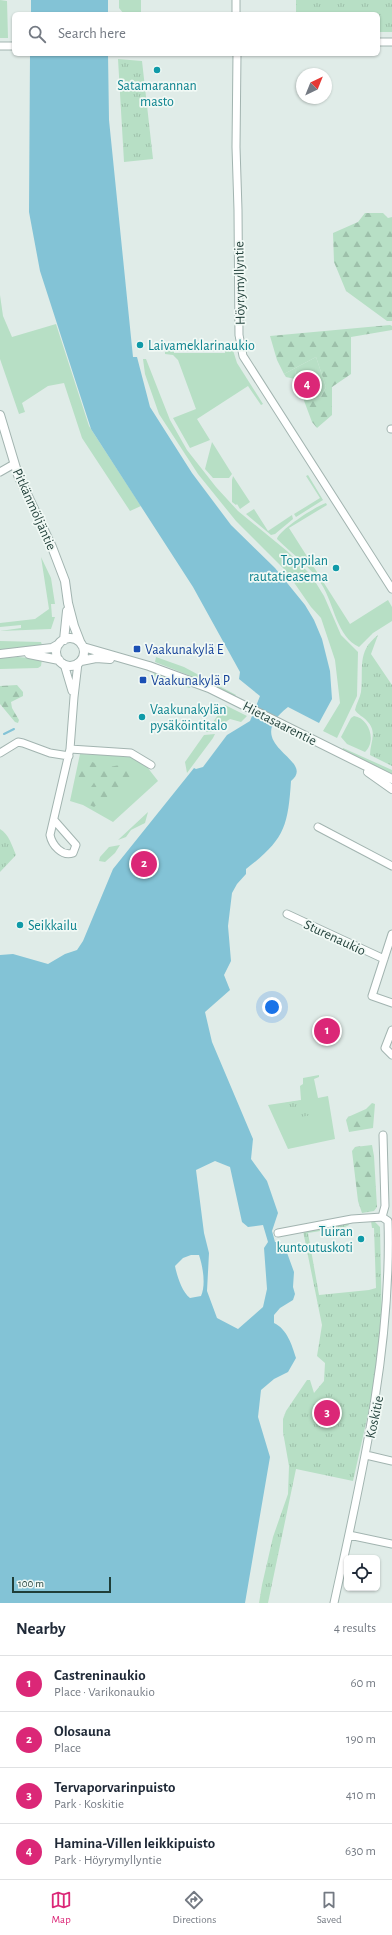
<!DOCTYPE html>
<html lang="en">
<head>
<meta charset="utf-8">
<style>
  body { margin:0; font-family:"Alegreya Sans",sans-serif; background:#f6f6f7; color:#1f2937 }
  .controls { position:absolute; right:12px; bottom:12px; display:grid; overflow:hidden; border-radius:6px; box-shadow:0 1px 3px #0004 }
  .controls button { width:36px; height:36px; display:grid; place-items:center; padding:0; border:0; border-bottom:1px solid #e0e1e3; background:#fff; color:#1f2937; font:20px sans-serif }
  .compass { position:absolute; left:296px; top:68px; width:36px; height:36px; border-radius:50%; background:#fff; box-shadow:0 1px 3px #0004; rotate:43deg }
  .scale { position:absolute; left:12px; bottom:10px; width:99px; box-sizing:border-box; padding-left:4px; border:2px solid #1f3e38; border-top:0; font-size:11px; line-height:14px; white-space:nowrap; color:#1f3e38; -webkit-text-stroke:3px #f1f9f5; paint-order:stroke }
  .you { position:absolute; left:272px; top:1007px; width:14px; height:14px; margin:-10px; border:3px solid #fff; border-radius:50%; background:#1a73e8; box-shadow:0 0 0 6px #1a73e833 }
  .badge { display:grid; place-items:center; width:26px; height:26px; border-radius:50%; background:#db2777; color:#fff; font-size:13px; font-weight:700 }
  .pin { position:absolute; translate:-50% -50%; border:2px solid #fff; box-shadow:0 1px 4px #0006 }
  .list { margin:0; padding:0; list-style:none }
  h2 { display:flex; justify-content:space-between; align-items:center; height:52px; margin:0; padding:0 16px; font-size:17px }
  h2 small { font-size:13px; font-weight:400; color:#747a83 }
  .list li { display:grid; grid-template-columns:26px 1fr auto; gap:12px; align-items:center; box-sizing:border-box; height:56px; padding:0 16px; border-top:1px solid #e0e1e3 }
  .list b { display:block; font-size:15px; white-space:nowrap }
  .list p { margin:0; font-size:13px; white-space:nowrap; color:#747a83 }
  .list em { font-size:13px; font-style:normal; color:#747a83 }
  .icon { flex:none; width:22px; height:22px; fill:none; stroke:currentColor; stroke-width:2; stroke-linecap:round; stroke-linejoin:round }
  .map { position:relative; flex:none; width:392px; height:1603px; overflow:hidden }
  .search { position:absolute; background:#fff; box-shadow:0 1px 3px #0004; left:12px; right:12px; top:12px; height:44px; display:flex; align-items:center; gap:10px; box-sizing:border-box; padding:0 14px; border-radius:6px; color:#747a83; font-size:15px }
  .sheet { height:276px; background:#fff }
  nav { display:flex; justify-content:space-around; align-items:center; box-sizing:border-box; height:56px; border-top:1px solid #e0e1e3; background:#fff; font-size:11px; color:#747a83 }
  nav a { display:grid; justify-items:center; gap:2px }
  nav .on { color:#db2777 }
  .map>svg:first-child { display:block }
  .green { fill:#b7dfc5 }
  .forest { fill:url(#forest-firs) }
  .park { fill:url(#park-tufts) }
  .water { fill:#83c3d6; fill-rule:evenodd }
  .lines { fill:none; stroke-linecap:round; stroke-linejoin:round }
  .stream { stroke:#83c3d6; stroke-width:2 }
  .minor-casing { stroke:#a2b4b0; stroke-width:9 }
  .tertiary-casing { stroke:#a2b4b0; stroke-width:10 }
  .minor { stroke:#fff; stroke-width:7 }
  .tertiary { stroke:#fff; stroke-width:8 }
  .culture-dot { fill:#0f9aa8; stroke:#f1f9f5; stroke-width:1.5 }
  .transit-dot { fill:#1a4fb4; stroke:#f1f9f5; stroke-width:1.5 }
  .labels { text-anchor:middle; stroke-width:3.5; stroke-linejoin:round; paint-order:stroke }
  .culture-label { font-size:14px; fill:#0d838f; stroke:#f1f9f5; text-anchor:start }
  .street-label { font-size:14px; fill:#1f3e38; stroke:#f1f9f5 }
  .transit-label { font-size:14px; fill:#164399; stroke:#f1f9f5; text-anchor:start }
</style>
</head>
<body>
<div class="map">
<svg width="392" height="1603" viewBox="0 0 392 1603">
  <defs>
    <pattern id="forest-firs" width="22" height="20" patternUnits="userSpaceOnUse"><rect width="22" height="20" fill="#b7dfc5"/><path d="M5 1l3.5 6h-7zM16 11l3.5 6h-7z" fill="#9dc0aa"/></pattern>
    <pattern id="park-tufts" width="24" height="20" patternUnits="userSpaceOnUse"><rect width="24" height="20" fill="#b7dfc5"/><path d="M3 7l-1-3M5 7V3M7 7l1-3M15 17l-1-3M17 17v-4M19 17l1-3" fill="none" stroke="#9dc0aa"/></pattern>
  </defs>
  <rect width="100%" height="100%" fill="#e0ece8"/>
  <path class="green" d="M0,0L7,1L8,38H0Z
    M119,0H141V14H124L119,8Z
    M0,295L3,316L12,337L56,324L89,426L141,506L130,511L82,438L64,383L48,386L22,403L25,412L19,414L0,359Z
    M165,347H174V353H225L226,347H232L237,363L263,404L261,405L248,386L197,419L210,440L190,448L173,418L196,409L178,360L173,355L165,354Z
    M316,357L326,387L321,397L312,400L303,398L298,390L305,389L312,394L307,381L296,370L295,379L286,377L284,374Z
    M143,359H146L170,420L187,450L216,487L238,511L287,551L311,575L324,596L341,635L358,652L357,696L337,738L323,731L340,703L335,660L321,618L311,607L286,571L236,521L198,474L159,414L145,374Z
    M212,442L232,474L229,478H213L205,469Z
    M308,475L323,500L296,517L294,514L320,498L306,476Z
    M233,476L250,502L240,509L237,504L236,505L232,502V480Z
    M326,503L327,505L289,528L350,624L388,600L392,607V621L373,633L359,647C337,637 334,604 322,585C310,566 293,555 277,539C279,530 316,506 326,503Z
    M254,509L268,531L292,515L293,519L275,534L271,535L246,514Z
    M41,557L51,578L55,604H51L52,617H55L51,629L0,631L21,628V625L0,627V623L35,619L49,609Z
    M0,641L41,642L42,645L0,650Z
    M18,657L42,659L41,666L38,668L0,669V658Z
    M156,657L184,667L236,695L235,696L206,682L155,662Z
    M152,673L165,675L191,685L190,688L151,678Z
    M225,705L247,716L241,722L230,719L215,729V731L206,732Z
    M354,716C369,718 377,741 365,752L347,744L341,737L351,718Z
    M215,734L213,738L187,773L185,762L204,735Z
    M343,748L392,770V777L342,751Z
    M80,754L129,756L144,763L158,781L113,822L83,805L70,801Z
    M148,812L145,823L131,830L126,837L118,840Z
    M120,845L115,853L105,862L99,861L100,857L109,847Z
    M319,1075V1077L314,1079L318,1098L328,1096L335,1139L288,1149L268,1105L301,1100L300,1086L303,1084V1078Z"/>
  <path class="forest" d="M365,213H383L388,218L392,217V321H387L346,291L334,262L333,233L358,222Z
    M390,325L392,326V330L351,337V374L332,387V415L317,428L312,422L303,398L312,400L321,397L326,387L316,357L284,374L277,360L270,336Z
    M17,685L23,692V696L11,702L12,708L19,720L18,723L15,722L0,704V686Z
    M87,759L98,765L80,792L77,793L76,789L81,761Z
    M125,764L142,772L141,775L125,783L94,807L85,803L87,793L104,768Z
    M372,1103L375,1104L373,1128L349,1132L346,1120L348,1117L366,1109Z
    M372,1145L374,1156L377,1207L374,1211L362,1213L358,1201L352,1151L355,1147Z"/>
  <path class="park" d="M296,0H392V32H378V14H296Z
    M118,59L142,61L153,159L124,162Z
    M296,370L308,372L307,381H315L318,392L312,394L305,389H298L295,379Z
    M378,635L371,654L392,685V766L370,755C370,742 378,732 367,721C364,717 358,715 355,710C356,704 360,698 361,692C364,669 356,652 378,635Z
    M0,829C9,834 12,846 16,855L0,872Z
    M310,1099L313,1115L287,1119L285,1103Z
    M371,1221L375,1222L380,1227L382,1325L375,1383L353,1481L296,1469L268,1603H259L262,1585L273,1537L288,1494L289,1466L283,1432V1419L286,1411L307,1380H310L314,1393L324,1381L325,1363L317,1356L322,1325L303,1231L348,1223L349,1225L345,1227L308,1233L319,1295L369,1290L376,1288L374,1228H372Z"/>
  <path class="water" d="M31,0H108V14H31Z
    M30,54H108L109,120L133,357H137L150,407L192,473L231,525L275,568L305,605L314,620L322,639L330,671L332,699L319,723L288,707C238,746 318,759 291,781C288,827 284,840 246,869V874L237,884L232,893L228,926L231,961L224,975L230,990L205,1012L212,1042L253,1139L251,1159L267,1181L278,1213L272,1231L275,1242H280L286,1250L294,1272L293,1287L295,1294L293,1300L280,1308L274,1315V1323C287,1329 292,1345 296,1358L288,1372L274,1379L261,1390L258,1417L270,1457L245,1603H0V955L13,954L48,964L65,954L77,950L83,941L113,869L194,768L196,769L203,767L227,735L250,721L260,696L239,679L240,672L193,587L91,429L40,271L29,212ZM215,1161L230,1167L242,1222L248,1227L263,1225L268,1242L264,1248L267,1289L263,1307L238,1329L217,1318L207,1291L209,1253L204,1233L196,1170ZM191,1255H199C203,1267 206,1285 201,1296L190,1298C182,1292 177,1276 175,1266L183,1258Z"/>
  <g class="lines">
    <path class="stream" d="M4,734L14,729"/>
    <defs>
      <path id="minor" d="M236,0V14
        M378,42H392
        M0,46H14
        M237,54L236,147L238,210L239,335L243,356L392,589
        M391,429H392
        M0,472L14,464
        M64,664L72,691
        M70,749L131,753L151,765
        M0,753L18,742L23,743L50,753L69,756
        M54,820L76,845L73,853C62,857 52,845 50,835L70,749L74,697L78,663
        M318,827L392,866
        M287,914L384,959
        M392,934L372,996L392,1003
        M392,1030L385,1048L392,1055
        M382,1217L385,1206L383,1135
        M278,1233L352,1219L382,1217
        M366,1455L392,1461
        M349,1535L392,1544
        M334,1603C361,1479 392,1349 388,1221L382,1217"/>
      <path id="tertiary" d="M0,415L18,475L52,547L65,581L68,603L74,626L81,644
        M56 652a14 14 0 1 1 28 0a14 14 0 1 1-28 0Z
        M64,640L67,611
        M83,647L149,666L209,688L392,779
        M0,654L52,648L59,644
        M29,654L59,660
        M81,661L96,658L110,659
        M368,772L392,789"/>
    </defs>
    <use href="#minor" class="minor-casing"/>
    <use href="#tertiary" class="tertiary-casing"/>
    <use href="#minor" class="minor"/>
    <use href="#tertiary" class="tertiary"/>
  </g>
  <g class="culture-dot">
    <circle cx="157" cy="70" r="4"/>
    <circle cx="140" cy="345" r="4"/>
    <circle cx="336" cy="568" r="4"/>
    <circle cx="142" cy="717" r="4"/>
    <circle cx="20" cy="925" r="4"/>
    <circle cx="361" cy="1239" r="4"/>
  </g>
  <g class="transit-dot">
    <rect x="133" y="645" width="8" height="8" rx="2"/>
    <rect x="139" y="676" width="8" height="8" rx="2"/>
  </g>
  <g class="labels">
    <g class="culture-label">
      <text x="157" y="90" text-anchor="middle">Satamarannan<tspan x="157" dy="16">masto</tspan></text>
      <text x="148" y="350">Laivameklarinaukio</text>
      <text x="328" y="565" text-anchor="end">Toppilan<tspan x="328" dy="16">rautatieasema</tspan></text>
      <text x="150" y="714">Vaakunakylän<tspan x="150" dy="16">pysäköintitalo</tspan></text>
      <text x="28" y="930">Seikkailu</text>
      <text x="353" y="1236" text-anchor="end">Tuiran<tspan x="353" dy="16">kuntoutuskoti</tspan></text>
    </g>
    <g class="street-label">
      <text transform="translate(239 283) rotate(-91)" y="5">Höyrymyllyntie</text>
      <text transform="translate(35 509) rotate(66)" y="5">Pitkänmöljäntie</text>
      <text transform="translate(280 723) rotate(27)" y="5">Hietasaarentie</text>
      <text transform="translate(335 937) rotate(25)" y="5">Sturenaukio</text>
      <text transform="translate(374 1417) rotate(-78)" y="5">Koskitie</text>
    </g>
    <g class="transit-label">
      <text x="145" y="654">Vaakunakylä E</text>
      <text x="151" y="685">Vaakunakylä P</text>
    </g>
  </g>
</svg>
<div class="controls">
<button><svg class="icon" aria-label="locate" viewBox="0 0 24 24"><circle cx="12" cy="12" r="6"/><path d="M12 2v4M12 18v4M2 12h4M18 12h4"/></svg></button>
</div>
<svg class="compass" viewBox="-18 -18 36 36"><path d="M0-13l5 13h-10z" fill="#e53935"/><path d="M0 13l5-13h-10z" fill="#747a83"/></svg>
<div class="scale">100 m</div>
<div class="you"></div>
<div class="pin badge" style="left:327px;top:1031px">1</div>
<div class="pin badge" style="left:144px;top:864px">2</div>
<div class="pin badge" style="left:327px;top:1413px">3</div>
<div class="pin badge" style="left:307px;top:385px">4</div>
<div class="search"><svg class="icon" aria-label="search" viewBox="0 0 24 24"><circle cx="10" cy="10" r="6"/><path d="M15 15l6 6"/></svg>Search here</div>
</div>
<section class="sheet">
<h2>Nearby<small>4 results</small></h2>
<ul class="list">
<li><span class="badge">1</span><div><b>Castreninaukio</b><p>Place · Varikonaukio</p></div><em>60 m</em></li>
<li><span class="badge">2</span><div><b>Olosauna</b><p>Place</p></div><em>190 m</em></li>
<li><span class="badge">3</span><div><b>Tervaporvarinpuisto</b><p>Park · Koskitie</p></div><em>410 m</em></li>
<li><span class="badge">4</span><div><b>Hamina-Villen leikkipuisto</b><p>Park · Höyrymyllyntie</p></div><em>630 m</em></li>
</ul>
</section>
<nav>
<a class="on"><svg class="icon" aria-label="map" viewBox="0 0 24 24"><path d="M3 6l6-2 6 2 6-2v14l-6 2-6-2-6 2zM9 4v14M15 6v14"/></svg>Map</a>
<a><svg class="icon" aria-label="directions" viewBox="0 0 24 24"><path d="M12 3l9 9-9 9-9-9zM9 14v-3h6M13 9l2 2-2 2"/></svg>Directions</a>
<a><svg class="icon" aria-label="saved" viewBox="0 0 24 24"><path d="M7 4h10v16l-5-4-5 4z"/></svg>Saved</a>
</nav>
</body>
</html>
